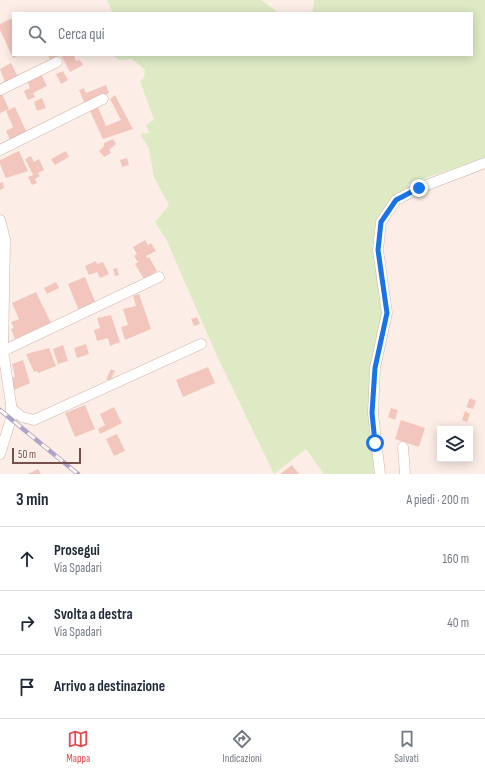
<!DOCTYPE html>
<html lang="it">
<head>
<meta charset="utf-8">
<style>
  body { margin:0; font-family:"Sofia Sans Condensed",sans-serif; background:#f2f2f3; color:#1f2937 }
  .controls { position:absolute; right:12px; bottom:12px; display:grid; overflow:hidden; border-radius:0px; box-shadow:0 2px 10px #0003 }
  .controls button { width:36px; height:36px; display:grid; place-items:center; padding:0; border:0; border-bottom:1px solid #e0e1e3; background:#fff; color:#1f2937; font:20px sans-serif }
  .scale { position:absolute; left:12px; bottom:10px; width:69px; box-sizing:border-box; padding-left:4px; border:2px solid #76504a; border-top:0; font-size:11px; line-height:14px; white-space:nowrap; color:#76504a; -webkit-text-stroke:3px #fff3ed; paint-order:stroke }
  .stop { position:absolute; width:12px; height:12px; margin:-9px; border:3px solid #1a73e8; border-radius:50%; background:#fff }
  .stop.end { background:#1a73e8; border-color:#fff; box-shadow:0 1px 4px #0008 }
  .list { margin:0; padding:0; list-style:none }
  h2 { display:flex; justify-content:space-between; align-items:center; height:52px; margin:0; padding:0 16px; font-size:17px }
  h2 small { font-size:13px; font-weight:400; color:#747a83 }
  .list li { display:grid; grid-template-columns:26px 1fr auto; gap:12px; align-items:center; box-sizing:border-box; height:64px; padding:0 16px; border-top:1px solid #e0e1e3 }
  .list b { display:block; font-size:15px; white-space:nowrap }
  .list p { margin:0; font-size:13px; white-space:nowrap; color:#747a83 }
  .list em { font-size:13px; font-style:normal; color:#747a83 }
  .icon { flex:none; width:22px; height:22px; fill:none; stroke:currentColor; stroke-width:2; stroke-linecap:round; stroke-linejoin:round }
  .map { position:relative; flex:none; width:485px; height:474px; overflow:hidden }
  .search { position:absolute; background:#fff; box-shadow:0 2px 10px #0003; left:12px; right:12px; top:12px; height:44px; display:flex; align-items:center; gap:10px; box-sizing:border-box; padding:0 14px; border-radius:0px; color:#747a83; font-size:15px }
  .sheet { height:244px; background:#fff }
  nav { display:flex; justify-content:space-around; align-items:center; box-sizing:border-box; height:56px; border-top:1px solid #e0e1e3; background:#fff; font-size:11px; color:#747a83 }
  nav a { display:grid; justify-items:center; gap:2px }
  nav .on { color:#e74b4c }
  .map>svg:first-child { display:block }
  .green { fill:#ddeac4 }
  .building { fill:#f2c6bd }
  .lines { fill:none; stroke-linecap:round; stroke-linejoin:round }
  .minor-casing { stroke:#d0b6ae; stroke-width:11 }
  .minor { stroke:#fff; stroke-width:10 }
  .rail-casing { stroke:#aea4c7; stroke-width:4.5 }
  .rail { stroke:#fff3ed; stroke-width:3; stroke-dasharray:9; stroke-linecap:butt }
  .route { stroke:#1a73e8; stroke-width:5 }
</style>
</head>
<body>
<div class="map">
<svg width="485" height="474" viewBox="0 0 485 474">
  <rect width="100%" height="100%" fill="#fceee6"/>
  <path class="green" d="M107,0H261L279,13H113Z
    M314,0H485V158L408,184V189C392,200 379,210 375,230C369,254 381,280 382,305C382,327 373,347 372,368C371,403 375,439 377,474H324L306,449L274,474L217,356L167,241L155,222L169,205L154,177L149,148L140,134L149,133L146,125L154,120L140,81L144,77L145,70L132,59L119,60L113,55H472V13H311L313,11Z"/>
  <path class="building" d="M13,18V55H19L13,58L0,30V24Z
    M48,55H56L58,59L51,62Z
    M61,55H74L76,61L80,60L83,65L70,72Z
    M11,63L19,79L6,85L0,69Z
    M63,71L68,80L61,84L56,74Z
    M41,74L47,86L33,93L35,97L28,100L24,91L30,88L27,81Z
    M106,85L109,93L85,104L79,90L84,88L86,93Z
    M2,94L9,109L0,113V95Z
    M115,95L133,129L103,139L90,111L98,107L106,126L121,120L110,99Z
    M42,98L46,108L37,111L34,102Z
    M15,107L26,131L10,140L6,131L13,127L6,111Z
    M113,139L116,144L109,150L111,153L104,157L99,151L104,146V143Z
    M19,151L28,171L6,178L0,164V160Z
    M66,151L69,157L55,165L51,159Z
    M31,156L34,162L39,159L44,170L38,173L40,176L35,179L37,183L32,185L28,177L33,175L25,159Z
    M127,158L129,165L122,167L120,160Z
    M3,182L4,188L0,190V183Z
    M145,240L148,245L151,243L156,251L146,256L147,258L149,257L157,271L144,279L135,264L138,262L134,256L137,254L133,247Z
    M96,261L97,264L103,262L109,274L100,278L97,272L89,275L85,266Z
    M117,268L119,275L115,276L113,269Z
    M85,277L96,304L79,311L68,284Z
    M56,282L59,288L47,294L44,288Z
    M36,292L51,323L15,339L11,329L14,328L11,322L19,319L12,303Z
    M139,294L151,329L125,340L121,327L128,325L123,309L136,306L133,296Z
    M111,315L120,342L110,346L108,338L97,341L94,330L100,328L97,318Z
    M197,317L200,324L194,326L191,319Z
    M86,344L89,354L77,358L74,348Z
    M63,345L68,361L58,364L53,349Z
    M49,348L56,366L38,373L37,371L34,372L26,354Z
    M23,360L30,383L14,390L11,378L15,377L12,364Z
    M208,367L215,383L183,397L176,380Z
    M111,369L115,371L110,381L106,379Z
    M470,398L476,401L473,409L466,407Z
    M85,405L95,429L75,437L65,413Z
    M114,407L122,423L100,434L98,429L105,425L100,414Z
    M391,408L398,410L395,420L388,417Z
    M465,411L470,414L467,422L462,420Z
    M401,420L425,428L419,447L395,439Z
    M117,434L125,451L114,456L106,439Z
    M292,465L299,474H280Z
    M38,469L41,474H28Z"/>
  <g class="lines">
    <defs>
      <path id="minor" d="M0,90L57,62
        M0,150L103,99
        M0,220L5,239L3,351L11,404V419L0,454
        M3,351L159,277
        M11,408L22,417L34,420L201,344
        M403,447L405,474
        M380,474L373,413L375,368L387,313L378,250L381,222L396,200L419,188L485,163"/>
    </defs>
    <use href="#minor" class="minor-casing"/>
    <use href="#minor" class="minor"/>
    <defs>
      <path id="rail" d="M0,410L78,474"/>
    </defs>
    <use href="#rail" class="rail-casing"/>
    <use href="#rail" class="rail"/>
  </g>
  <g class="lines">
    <path class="route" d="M375,443L372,413L375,368L387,313L378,250L381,222L396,200L419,188"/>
  </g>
</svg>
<div class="controls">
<button><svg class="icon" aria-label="layers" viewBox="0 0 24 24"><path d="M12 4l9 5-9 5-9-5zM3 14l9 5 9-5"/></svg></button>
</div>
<div class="scale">50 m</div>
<div class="stop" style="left:375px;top:443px"></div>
<div class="stop end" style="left:419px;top:188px"></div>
<div class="search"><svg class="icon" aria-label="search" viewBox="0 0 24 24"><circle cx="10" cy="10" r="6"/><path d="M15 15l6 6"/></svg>Cerca qui</div>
</div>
<section class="sheet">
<h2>3 min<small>A piedi · 200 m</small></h2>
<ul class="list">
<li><svg class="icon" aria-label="ahead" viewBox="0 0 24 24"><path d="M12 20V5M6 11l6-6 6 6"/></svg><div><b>Prosegui</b><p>Via Spadari</p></div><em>160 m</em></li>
<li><svg class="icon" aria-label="right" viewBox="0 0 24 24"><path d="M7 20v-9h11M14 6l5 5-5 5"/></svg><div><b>Svolta a destra</b><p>Via Spadari</p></div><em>40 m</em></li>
<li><svg class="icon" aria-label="arrive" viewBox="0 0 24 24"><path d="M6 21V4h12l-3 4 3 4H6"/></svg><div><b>Arrivo a destinazione</b></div></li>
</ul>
</section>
<nav>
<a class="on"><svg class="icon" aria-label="map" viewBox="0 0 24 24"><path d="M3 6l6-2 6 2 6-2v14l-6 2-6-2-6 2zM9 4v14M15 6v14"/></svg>Mappa</a>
<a><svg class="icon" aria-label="directions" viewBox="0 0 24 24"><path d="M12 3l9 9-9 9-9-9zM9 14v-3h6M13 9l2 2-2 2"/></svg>Indicazioni</a>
<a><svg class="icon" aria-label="saved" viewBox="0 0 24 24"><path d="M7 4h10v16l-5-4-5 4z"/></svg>Salvati</a>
</nav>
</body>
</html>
